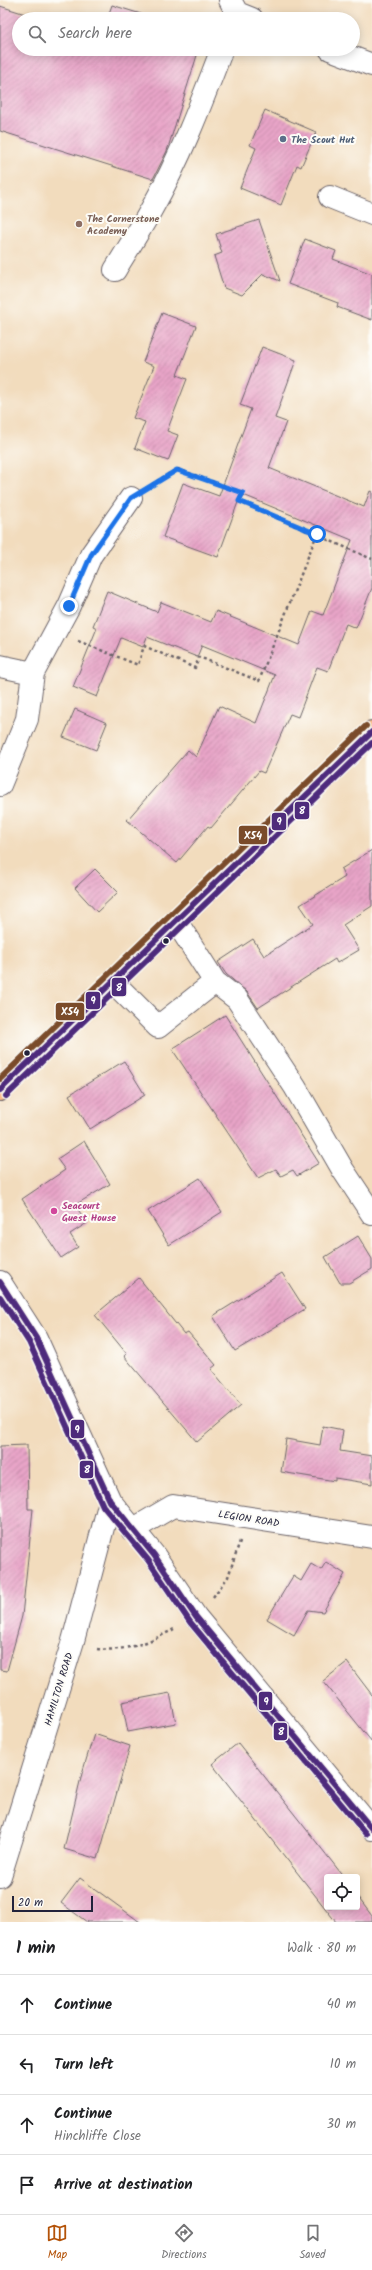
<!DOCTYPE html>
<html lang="en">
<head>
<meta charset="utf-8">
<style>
  body { margin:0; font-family:Kalam,sans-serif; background:#f6f6f6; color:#202124 }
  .controls { position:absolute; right:12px; bottom:12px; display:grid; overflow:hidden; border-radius:4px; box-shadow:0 2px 10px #0003 }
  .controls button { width:36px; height:36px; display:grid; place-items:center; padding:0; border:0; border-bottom:1px solid #e0e0e0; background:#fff; color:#202124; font:20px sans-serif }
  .scale { position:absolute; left:12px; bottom:10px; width:81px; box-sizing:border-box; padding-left:4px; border:2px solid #22223b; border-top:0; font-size:11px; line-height:14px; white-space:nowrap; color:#22223b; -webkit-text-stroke:3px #fdfcf7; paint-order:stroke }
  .stop { position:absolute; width:12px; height:12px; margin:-9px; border:3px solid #1a73e8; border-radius:50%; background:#fff }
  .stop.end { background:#1a73e8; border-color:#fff; box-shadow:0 1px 4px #0008 }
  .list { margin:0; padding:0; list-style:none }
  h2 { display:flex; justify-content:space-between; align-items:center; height:52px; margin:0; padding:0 16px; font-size:17px }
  h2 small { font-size:13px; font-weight:400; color:#757577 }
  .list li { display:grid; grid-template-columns:26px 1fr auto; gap:12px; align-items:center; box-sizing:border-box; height:60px; padding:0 16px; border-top:1px solid #e0e0e0 }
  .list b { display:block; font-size:15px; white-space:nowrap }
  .list p { margin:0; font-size:13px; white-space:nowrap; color:#757577 }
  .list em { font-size:13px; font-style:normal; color:#757577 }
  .icon { flex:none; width:22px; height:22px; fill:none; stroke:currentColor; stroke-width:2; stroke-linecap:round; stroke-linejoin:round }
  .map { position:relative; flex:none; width:372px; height:1922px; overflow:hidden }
  .search { position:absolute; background:#fff; box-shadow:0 2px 10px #0003; left:12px; right:12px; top:12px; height:44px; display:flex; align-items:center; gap:10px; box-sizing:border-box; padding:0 14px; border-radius:22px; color:#757577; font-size:15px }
  .sheet { height:292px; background:#fff }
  nav { display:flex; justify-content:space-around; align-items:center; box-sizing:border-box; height:56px; border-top:1px solid #e0e0e0; background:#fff; font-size:11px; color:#757577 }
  nav a { display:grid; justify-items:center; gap:2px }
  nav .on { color:#b45309 }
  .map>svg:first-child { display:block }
  .building { fill:url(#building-hatch) }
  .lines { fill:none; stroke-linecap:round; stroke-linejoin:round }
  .minor-casing { stroke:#6b6368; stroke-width:24 }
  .major-casing { stroke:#6b6368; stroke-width:24 }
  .path { stroke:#6b6368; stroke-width:2.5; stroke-dasharray:3 3; stroke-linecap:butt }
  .minor { stroke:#fff; stroke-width:22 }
  .major { stroke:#fabc8b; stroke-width:22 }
  .bus-1-casing { stroke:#fdfcf7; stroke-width:9 }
  .bus-2-casing { stroke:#fdfcf7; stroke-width:9 }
  .bus-3-casing { stroke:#fdfcf7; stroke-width:9 }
  .bus-1 { stroke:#4e2b7b; stroke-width:6 }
  .bus-2 { stroke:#4e2b7b; stroke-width:6 }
  .bus-3 { stroke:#7a4b2a; stroke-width:6 }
  .route { stroke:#1a73e8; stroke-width:5 }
  .service-dot { fill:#5c6f8a; stroke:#fdfcf7; stroke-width:1.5 }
  .education-dot { fill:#8d6e63; stroke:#fdfcf7; stroke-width:1.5 }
  .bus-dot { fill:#22223b; stroke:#fdfcf7; stroke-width:1.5 }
  .hotel-dot { fill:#d1479c; stroke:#fdfcf7; stroke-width:1.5 }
  .labels { text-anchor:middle; stroke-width:4; stroke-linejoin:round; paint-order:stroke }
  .service-label { font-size:10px; font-weight:bold; fill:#4e5e75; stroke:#fdfcf7; text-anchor:start }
  .education-label { font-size:10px; font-weight:bold; fill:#785e54; stroke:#fdfcf7; text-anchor:start }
  .hotel-label { font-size:10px; font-weight:bold; fill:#b23c85; stroke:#fdfcf7; text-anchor:start }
  .street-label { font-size:10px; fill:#22223b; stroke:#fdfcf7 }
  .line-badge { stroke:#fdfcf7; stroke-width:1.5 }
  .badge-label { font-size:11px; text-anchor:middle; font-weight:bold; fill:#fff }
</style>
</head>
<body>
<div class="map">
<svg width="372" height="1922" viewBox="0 0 372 1922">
  <defs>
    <pattern id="building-hatch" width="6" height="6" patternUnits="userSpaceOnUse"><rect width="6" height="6" fill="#e8a4c7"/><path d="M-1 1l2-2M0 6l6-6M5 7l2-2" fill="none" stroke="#bc85a3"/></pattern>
  </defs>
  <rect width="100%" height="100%" fill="#fdfcf7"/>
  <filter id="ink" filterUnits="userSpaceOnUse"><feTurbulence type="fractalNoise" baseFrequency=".025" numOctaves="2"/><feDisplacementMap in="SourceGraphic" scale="8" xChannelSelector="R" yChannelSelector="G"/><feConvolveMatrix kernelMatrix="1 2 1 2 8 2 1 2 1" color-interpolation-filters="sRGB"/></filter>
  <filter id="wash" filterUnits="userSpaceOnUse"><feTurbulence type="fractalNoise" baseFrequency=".012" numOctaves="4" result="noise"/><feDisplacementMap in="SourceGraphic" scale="16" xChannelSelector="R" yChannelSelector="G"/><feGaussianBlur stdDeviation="0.9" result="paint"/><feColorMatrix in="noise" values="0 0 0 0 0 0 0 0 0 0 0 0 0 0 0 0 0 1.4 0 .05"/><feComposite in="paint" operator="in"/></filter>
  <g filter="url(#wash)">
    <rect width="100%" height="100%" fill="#f2dcbd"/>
    <g id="blocks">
      <path class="building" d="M112,5L157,19H107Z
        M0,6L41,19H19V49H199L167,151L153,179L0,131Z
        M265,110L316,132L301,167L297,165L281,205L240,188L256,148L250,145Z
        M259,220L280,281L263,274L242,295L224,288L214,256L222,253L216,234Z
        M305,239L336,251L333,259L372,274V320L337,307L338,303L288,284Z
        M162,313L196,326L177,375L187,379L167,431L178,435L168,461L135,448L145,422L133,418L154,366L143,362Z
        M262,347L296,360L275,418L286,422L269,468L364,507L370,491L372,492V588L356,628L346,624L328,671L317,667L298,717L290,714L264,773L259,771L211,828L208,826L177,863L127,820L188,750L196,757L219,706L256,723L275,675L202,645L197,657L147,637L143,647L121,638L97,697L73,687L97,628L93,626L107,591L157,612L161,602L211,622L216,611L299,645L312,611L323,615L352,540L241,494L218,557L163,537L183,483L219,496L251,409L240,405Z
        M75,709L107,723L96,750L63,737Z
        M372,850V906L343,925L359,950L337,963L335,959L258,1008L247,992L226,974L218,962L253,939L264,956L313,924L300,905L345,877L341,869Z
        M95,869L118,892L97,912L75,888Z
        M225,1015L319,1163L297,1176L293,1170L281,1176L276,1169L258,1178L172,1049Z
        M124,1061L145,1095L90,1129L69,1095Z
        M84,1141L110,1184L75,1205L87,1223L70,1234L78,1247L61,1258L22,1199L65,1170L57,1159Z
        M200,1178L222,1212L169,1245L148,1211Z
        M358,1236L372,1259V1269L349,1283H340L325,1257Z
        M282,1273L305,1309L235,1351L213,1316Z
        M139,1278L184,1334L188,1332L216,1365L211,1369L241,1405L197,1442L124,1356L127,1354L95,1315Z
        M323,1426L343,1430L340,1451L372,1456V1484L335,1478V1481L281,1472L286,1439L320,1445Z
        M27,1445L28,1509H33L22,1616L7,1671L0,1670V1446Z
        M326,1562L345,1574L323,1612L308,1610L294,1635L267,1619L293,1576L301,1581L311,1564L321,1570Z
        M347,1662L372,1695V1742L323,1681Z
        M170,1693L176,1723L128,1732L122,1702Z
        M94,1734L130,1746L98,1859L64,1849L81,1777Z
        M238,1743L344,1877H327V1907H357V1896L372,1916V1922H336L212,1764Z
        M80,1878L140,1922H87L61,1903Z"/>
    </g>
  </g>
  <g filter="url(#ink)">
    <use href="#blocks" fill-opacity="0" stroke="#6b6368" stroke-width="1"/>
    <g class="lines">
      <defs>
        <path id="minor" d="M230,0L237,13L252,19
          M330,49L372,65
          M330,197L372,214
          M115,270C127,250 140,230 151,210C180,159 201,104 222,49
          M0,666L33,673
          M0,785L27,719L33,673L69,606L91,555L131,498
          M113,982L158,1027L215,982L176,921
          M215,982L237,999L295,1087L343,1170L372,1214
          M0,1282L36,1338L110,1501L154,1555L196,1617L372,1829
          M132,1530L173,1506L372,1537
          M0,1876L73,1641L110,1501"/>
        <path id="major" d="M0,1090L372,732"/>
      </defs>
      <use href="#minor" class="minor-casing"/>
      <use href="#major" class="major-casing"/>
      <path class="path" d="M152,485L177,469L243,493L239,501L372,559
        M78,641L138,665L144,646L195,668L199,657L259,681L317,534
        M213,1597L228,1577L240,1541
        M97,1649C126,1652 150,1642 174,1629"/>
      <use href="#minor" class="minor"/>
      <use href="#major" class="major"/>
      <defs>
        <path id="bus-1" d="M0,1090L372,732
          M0,1282L36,1338L110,1501L154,1555L196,1617L372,1829"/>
        <path id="bus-2" d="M6,1096L372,743
          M0,1297L29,1342L103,1506L148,1560L190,1622L366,1834"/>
        <path id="bus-3" d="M0,1079L366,726"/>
      </defs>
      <use href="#bus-1" class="bus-1-casing"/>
      <use href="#bus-2" class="bus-2-casing"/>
      <use href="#bus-3" class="bus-3-casing"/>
      <use href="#bus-1" class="bus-1"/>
      <use href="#bus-2" class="bus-2"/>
      <use href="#bus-3" class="bus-3"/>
    </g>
  </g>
  <g class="lines" filter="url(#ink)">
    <path class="route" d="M69,606L91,555L131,498L177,470L243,493L239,501L317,534"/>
  </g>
  <circle class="service-dot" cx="283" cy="139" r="4"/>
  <circle class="education-dot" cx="79" cy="224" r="4"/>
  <g class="bus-dot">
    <circle cx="166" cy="941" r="3.5"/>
    <circle cx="27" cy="1053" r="3.5"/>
  </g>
  <circle class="hotel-dot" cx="54" cy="1211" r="4"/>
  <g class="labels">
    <g class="service-label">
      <text x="291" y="143">The Scout Hut</text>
    </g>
    <g class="education-label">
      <text x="87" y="222">The Cornerstone<tspan x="87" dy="12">Academy</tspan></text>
    </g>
    <g class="hotel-label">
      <text x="62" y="1209">Seacourt<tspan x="62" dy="12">Guest House</tspan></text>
    </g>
    <g class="street-label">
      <text transform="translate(249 1518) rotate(9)" y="4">LEGION ROAD</text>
      <text transform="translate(58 1689) rotate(-73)" y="4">HAMILTON ROAD</text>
    </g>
  </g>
  <g class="line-badge">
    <rect x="294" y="801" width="16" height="19" rx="4" fill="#4e2b7b"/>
    <rect x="271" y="812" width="16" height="19" rx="4" fill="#4e2b7b"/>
    <rect x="238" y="825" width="30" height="20" rx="4" fill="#7a4b2a"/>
    <rect x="111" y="977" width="16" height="20" rx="4" fill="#4e2b7b"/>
    <rect x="85" y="991" width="16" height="19" rx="4" fill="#4e2b7b"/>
    <rect x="55" y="1002" width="30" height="19" rx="4" fill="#7a4b2a"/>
    <rect x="70" y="1419" width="15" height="20" rx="4" fill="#4e2b7b"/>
    <rect x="79" y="1460" width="15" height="19" rx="4" fill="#4e2b7b"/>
    <rect x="258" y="1691" width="15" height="20" rx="4" fill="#4e2b7b"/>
    <rect x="273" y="1722" width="15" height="19" rx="4" fill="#4e2b7b"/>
  </g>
  <g class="badge-label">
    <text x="302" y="814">8</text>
    <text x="279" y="825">9</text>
    <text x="253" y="839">X54</text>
    <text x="119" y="991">8</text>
    <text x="93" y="1004">9</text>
    <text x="70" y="1015">X54</text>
    <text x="77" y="1433">9</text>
    <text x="87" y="1473">8</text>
    <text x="266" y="1705">9</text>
    <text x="281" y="1735">8</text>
  </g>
</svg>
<div class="controls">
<button><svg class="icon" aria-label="locate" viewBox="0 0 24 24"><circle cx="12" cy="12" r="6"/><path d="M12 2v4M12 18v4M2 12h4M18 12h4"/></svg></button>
</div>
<div class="scale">20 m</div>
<div class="stop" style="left:317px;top:534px"></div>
<div class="stop end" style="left:69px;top:606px"></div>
<div class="search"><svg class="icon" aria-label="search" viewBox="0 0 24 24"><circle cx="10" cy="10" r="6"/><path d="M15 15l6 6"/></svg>Search here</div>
</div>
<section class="sheet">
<h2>1 min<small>Walk · 80 m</small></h2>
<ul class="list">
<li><svg class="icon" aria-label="ahead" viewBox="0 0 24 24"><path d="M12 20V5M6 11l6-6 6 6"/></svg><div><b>Continue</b></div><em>40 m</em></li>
<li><svg class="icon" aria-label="left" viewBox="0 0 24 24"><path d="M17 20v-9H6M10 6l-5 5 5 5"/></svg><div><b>Turn left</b></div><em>10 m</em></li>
<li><svg class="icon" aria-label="ahead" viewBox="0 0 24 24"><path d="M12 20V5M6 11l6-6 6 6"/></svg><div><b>Continue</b><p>Hinchliffe Close</p></div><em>30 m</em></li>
<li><svg class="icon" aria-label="arrive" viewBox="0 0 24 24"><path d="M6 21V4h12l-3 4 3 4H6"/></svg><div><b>Arrive at destination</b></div></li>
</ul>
</section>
<nav>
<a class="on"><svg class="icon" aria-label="map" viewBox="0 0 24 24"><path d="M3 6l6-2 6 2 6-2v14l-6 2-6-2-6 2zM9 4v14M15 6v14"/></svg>Map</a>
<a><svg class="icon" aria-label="directions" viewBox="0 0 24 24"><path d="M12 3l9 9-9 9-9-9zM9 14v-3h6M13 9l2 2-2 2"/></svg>Directions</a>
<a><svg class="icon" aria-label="saved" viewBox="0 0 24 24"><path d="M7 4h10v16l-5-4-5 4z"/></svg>Saved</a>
</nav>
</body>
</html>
